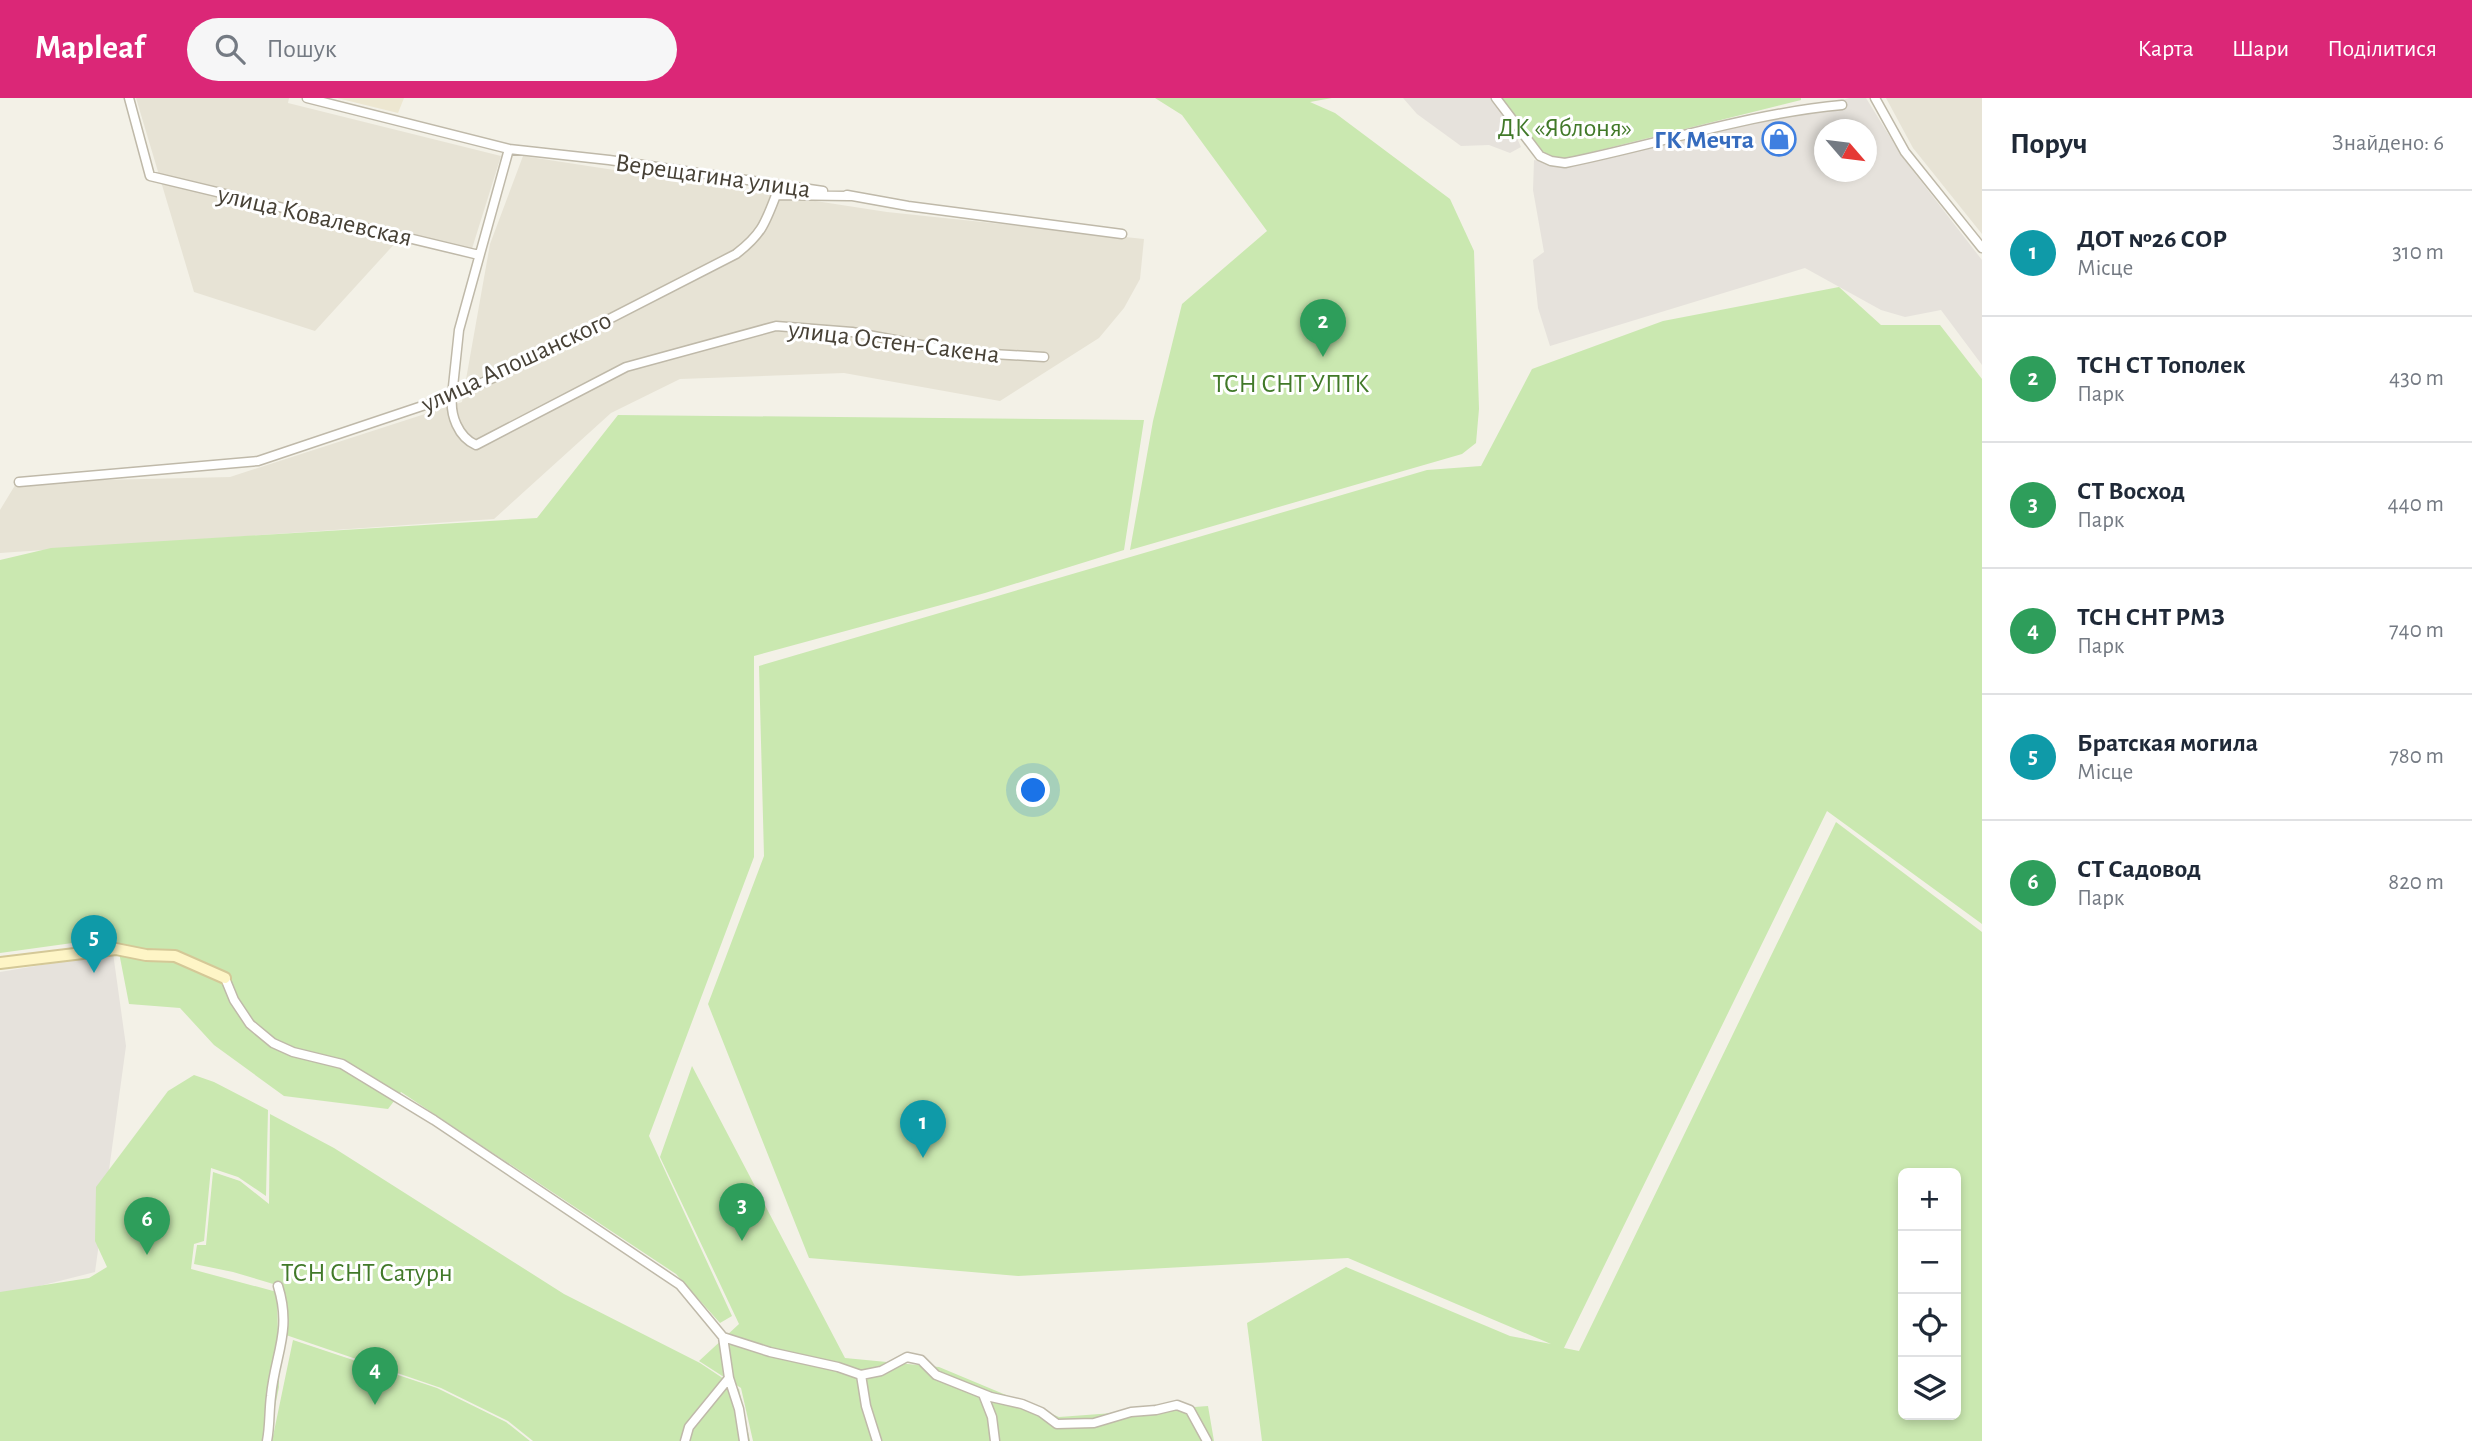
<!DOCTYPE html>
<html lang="uk">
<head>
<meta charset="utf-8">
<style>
  body { margin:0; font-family:"Alegreya Sans",sans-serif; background:#f6f6f7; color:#1f2937 }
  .controls { position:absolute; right:21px; bottom:21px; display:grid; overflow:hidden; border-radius:10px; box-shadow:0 4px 10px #0003 }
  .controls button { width:63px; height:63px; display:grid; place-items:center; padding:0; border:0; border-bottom:2px solid #e0e1e3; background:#fff; color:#1f2937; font:35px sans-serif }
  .compass { position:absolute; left:1814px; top:21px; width:63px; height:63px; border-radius:50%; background:#fff; box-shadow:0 4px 10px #0003; rotate:118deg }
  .you { position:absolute; left:1034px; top:693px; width:24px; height:24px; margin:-18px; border:5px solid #fff; border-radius:50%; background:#1a73e8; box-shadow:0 0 0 10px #1a73e833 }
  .badge { display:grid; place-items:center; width:46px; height:46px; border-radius:50%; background:#db2777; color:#fff; font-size:23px; font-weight:700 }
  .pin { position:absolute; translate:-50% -58px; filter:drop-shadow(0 2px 4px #0008) }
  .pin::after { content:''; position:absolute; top:37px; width:24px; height:21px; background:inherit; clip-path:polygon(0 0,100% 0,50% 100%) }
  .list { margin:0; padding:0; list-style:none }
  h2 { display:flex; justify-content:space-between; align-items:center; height:91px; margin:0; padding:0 28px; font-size:30px }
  h2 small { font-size:23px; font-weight:400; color:#747a83 }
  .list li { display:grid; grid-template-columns:46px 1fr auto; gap:21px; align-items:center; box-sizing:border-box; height:126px; padding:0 28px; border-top:2px solid #e0e1e3 }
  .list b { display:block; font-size:26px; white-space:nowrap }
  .list p { margin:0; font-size:23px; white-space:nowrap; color:#747a83 }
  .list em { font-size:23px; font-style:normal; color:#747a83 }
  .icon { flex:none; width:38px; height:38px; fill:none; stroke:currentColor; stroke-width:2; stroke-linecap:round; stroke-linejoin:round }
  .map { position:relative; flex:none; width:1982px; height:1343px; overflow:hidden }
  header { display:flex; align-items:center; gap:42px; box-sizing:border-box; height:98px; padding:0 35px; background:#db2777; color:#fff }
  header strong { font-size:33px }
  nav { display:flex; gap:38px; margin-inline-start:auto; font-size:24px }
  .search { width:490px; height:63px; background:#f6f6f7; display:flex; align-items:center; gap:18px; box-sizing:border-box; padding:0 24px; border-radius:38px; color:#747a83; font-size:26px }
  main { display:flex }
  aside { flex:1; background:#fff }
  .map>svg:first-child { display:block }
  .residential { fill:#e7e3d5 }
  .industrial { fill:#e6e2dc; fill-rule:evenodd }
  .education { fill:#ede7d1 }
  .green { fill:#cae8b0; fill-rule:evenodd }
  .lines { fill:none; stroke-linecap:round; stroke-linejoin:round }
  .street-casing { stroke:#bfb9a9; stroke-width:11 }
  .secondary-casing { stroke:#d4c897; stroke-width:14 }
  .street { stroke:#fff; stroke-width:8 }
  .secondary { stroke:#fef5c6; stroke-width:10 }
  .labels { text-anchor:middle; stroke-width:6; stroke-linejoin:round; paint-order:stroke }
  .park-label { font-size:26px; fill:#417929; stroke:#fff }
  .shop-label { font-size:26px; font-weight:bold; fill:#366cbe; stroke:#fff; text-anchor:end }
  .street-label { font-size:26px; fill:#474136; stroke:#fff }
</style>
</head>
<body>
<header>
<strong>Mapleaf</strong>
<div class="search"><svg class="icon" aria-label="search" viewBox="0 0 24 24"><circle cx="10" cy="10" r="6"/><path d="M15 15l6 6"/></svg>Пошук</div>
<nav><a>Карта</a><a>Шари</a><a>Поділитися</a></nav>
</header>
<main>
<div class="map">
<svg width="1982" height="1343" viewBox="0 0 1982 1343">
  <rect width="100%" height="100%" fill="#f3f1e7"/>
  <path class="residential" d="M136,0H289L288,5L501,58L470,157L398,142L315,233L194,194Z
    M1886,0H1982V136L1913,50Z
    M523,58L887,114L1144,141L1140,181L1124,210L1099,240L1000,303L844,275L680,281L611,315L494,421L0,455V412L17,384L230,379L462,304L490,146Z"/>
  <path class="industrial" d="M1403,0H1492L1506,16L1521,49L1510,55L1489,47L1461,48L1417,16Z
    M1850,0H1866L1903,60L1982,162V267L1941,212L1905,219L1881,212L1805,170L1550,248L1538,210L1533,162L1544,154L1533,92L1534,62L1559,67ZM1825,32H1867V74H1825Z
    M113,855L126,948L95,1174L0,1198V874Z"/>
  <path class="education" d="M337,0H404L398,15Z"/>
  <path class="green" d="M1155,0H1332L1310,4L1335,15L1450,101L1474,153L1479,311L1476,345L1462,356L1130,452L1153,323L1182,206L1267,133L1182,17Z
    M1501,0H1801V2L1568,60L1547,59Z
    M1839,189L1881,227H1940L1982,281V826L1827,713L1564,1250L1579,1253L1836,724L1982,834V1343H1262L1247,1225L1346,1169L1510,1238L1551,1246L1348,1160L1018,1178L809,1160L708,906L764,758L759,568L1427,372L1481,368L1532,271L1663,223ZM1903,1075H1956V1317H1903Z
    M618,317L1144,322L1124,452L985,495L754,558V759L649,1038L732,1218L720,1225L676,1176L401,994L388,1011L284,998L214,947L180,910L129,906L116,839L0,855V462L51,450L537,420Z
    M692,968L845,1260L939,1269L1059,1319L1208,1308L1214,1343H753L741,1290L699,1263L739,1226L660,1059Z
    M194,977L214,984L268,1012L266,1098L238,1079L211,1070L204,1143L194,1146L191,1171L277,1194L279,1289L268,1343H0V1194L89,1180L107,1169L95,1143L96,1089L168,993Z
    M270,1016L334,1050L564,1196L700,1265L739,1291L750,1343H533L508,1323L441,1290L286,1237L280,1188L233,1174L194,1166L197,1147H206L213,1074L240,1083L269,1106Z
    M293,1242L437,1290L506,1324L530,1343H272Z"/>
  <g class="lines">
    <defs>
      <path id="street" d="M129,0L150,78L479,157
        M307,0L509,51L609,62L823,93
        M1496,0L1540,58L1551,63L1565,65C1655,47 1751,15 1842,7
        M1875,0L1905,54L1982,150
        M509,51L459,232L452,298C450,317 458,339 476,347L626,269L776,228L852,234L959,254L1044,259
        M847,97L908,108L1122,136
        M19,384L258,363L452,298L502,276L736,156C761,137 765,126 776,97L849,98
        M225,880L234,902L250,926L273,945L293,954L342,966L434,1022L680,1187L723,1239L770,1254L838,1269L861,1277L881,1273L907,1259L921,1262L936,1277L991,1299L1022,1306L1041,1314L1057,1326L1094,1325L1131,1314L1156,1312L1177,1307L1190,1312L1207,1343
        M861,1277L866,1308L877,1343
        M729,1280L739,1311L744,1343
        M983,1296L992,1319L995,1343
        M267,1343C270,1328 269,1313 271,1298C275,1256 292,1233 278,1188
        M685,1343L689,1329L729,1280L723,1239"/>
      <path id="secondary" d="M0,865L116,851L146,857L175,858L225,880"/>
    </defs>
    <use href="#street" class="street-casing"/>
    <use href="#secondary" class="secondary-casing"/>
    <use href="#street" class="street"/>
    <use href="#secondary" class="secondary"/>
  </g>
  <defs>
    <symbol id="shop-ring" viewBox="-11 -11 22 22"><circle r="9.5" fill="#fff" stroke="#3f7fe0" stroke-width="1.5"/><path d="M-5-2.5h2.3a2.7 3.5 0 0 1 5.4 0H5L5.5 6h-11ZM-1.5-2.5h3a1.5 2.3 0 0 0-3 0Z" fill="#3f7fe0"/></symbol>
  </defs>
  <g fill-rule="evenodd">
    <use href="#shop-ring" x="1760" y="22" width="38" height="38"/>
  </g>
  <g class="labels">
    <g class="park-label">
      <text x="1565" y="38">ДК «Яблоня»</text>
      <text x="1291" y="294">ТСН СНТ УПТК</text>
      <text x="367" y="1183">ТСН СНТ Сатурн</text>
    </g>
    <g class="shop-label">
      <text x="1754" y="50">ГК Мечта</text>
    </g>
    <g class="street-label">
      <text transform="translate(713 77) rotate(8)" y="9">Верещагина улица</text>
      <text transform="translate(315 117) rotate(13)" y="9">улица Ковалевская</text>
      <text transform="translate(894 243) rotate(7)" y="9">улица Остен-Сакена</text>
      <text transform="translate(516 263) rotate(-25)" y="9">улица Апошанского</text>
    </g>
  </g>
</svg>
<div class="controls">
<button>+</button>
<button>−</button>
<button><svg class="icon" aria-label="locate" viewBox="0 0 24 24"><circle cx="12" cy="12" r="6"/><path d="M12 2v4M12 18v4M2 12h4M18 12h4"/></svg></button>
<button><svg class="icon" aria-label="layers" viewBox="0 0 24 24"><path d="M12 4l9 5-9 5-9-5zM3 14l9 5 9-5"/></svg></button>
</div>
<svg class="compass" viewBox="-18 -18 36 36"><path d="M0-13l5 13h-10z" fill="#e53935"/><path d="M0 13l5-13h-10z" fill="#747a83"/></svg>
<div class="you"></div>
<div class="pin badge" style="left:923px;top:1060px;background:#0f9aa8">1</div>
<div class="pin badge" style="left:1323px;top:259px;background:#2e9e5b">2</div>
<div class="pin badge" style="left:742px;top:1143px;background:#2e9e5b">3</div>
<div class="pin badge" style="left:375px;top:1307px;background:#2e9e5b">4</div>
<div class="pin badge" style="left:94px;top:875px;background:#0f9aa8">5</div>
<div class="pin badge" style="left:147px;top:1157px;background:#2e9e5b">6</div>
</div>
<aside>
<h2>Поруч<small>Знайдено: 6</small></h2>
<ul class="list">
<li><span class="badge" style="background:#0f9aa8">1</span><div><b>ДОТ №26 СОР</b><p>Місце</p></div><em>310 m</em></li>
<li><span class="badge" style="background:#2e9e5b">2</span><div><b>ТСН СТ Тополек</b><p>Парк</p></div><em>430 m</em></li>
<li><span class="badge" style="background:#2e9e5b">3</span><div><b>СТ Восход</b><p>Парк</p></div><em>440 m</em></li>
<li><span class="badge" style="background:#2e9e5b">4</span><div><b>ТСН СНТ РМЗ</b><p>Парк</p></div><em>740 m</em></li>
<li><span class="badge" style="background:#0f9aa8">5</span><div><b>Братская могила</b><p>Місце</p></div><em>780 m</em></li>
<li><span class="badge" style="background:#2e9e5b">6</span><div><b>СТ Садовод</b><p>Парк</p></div><em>820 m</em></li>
</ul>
</aside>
</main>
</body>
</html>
